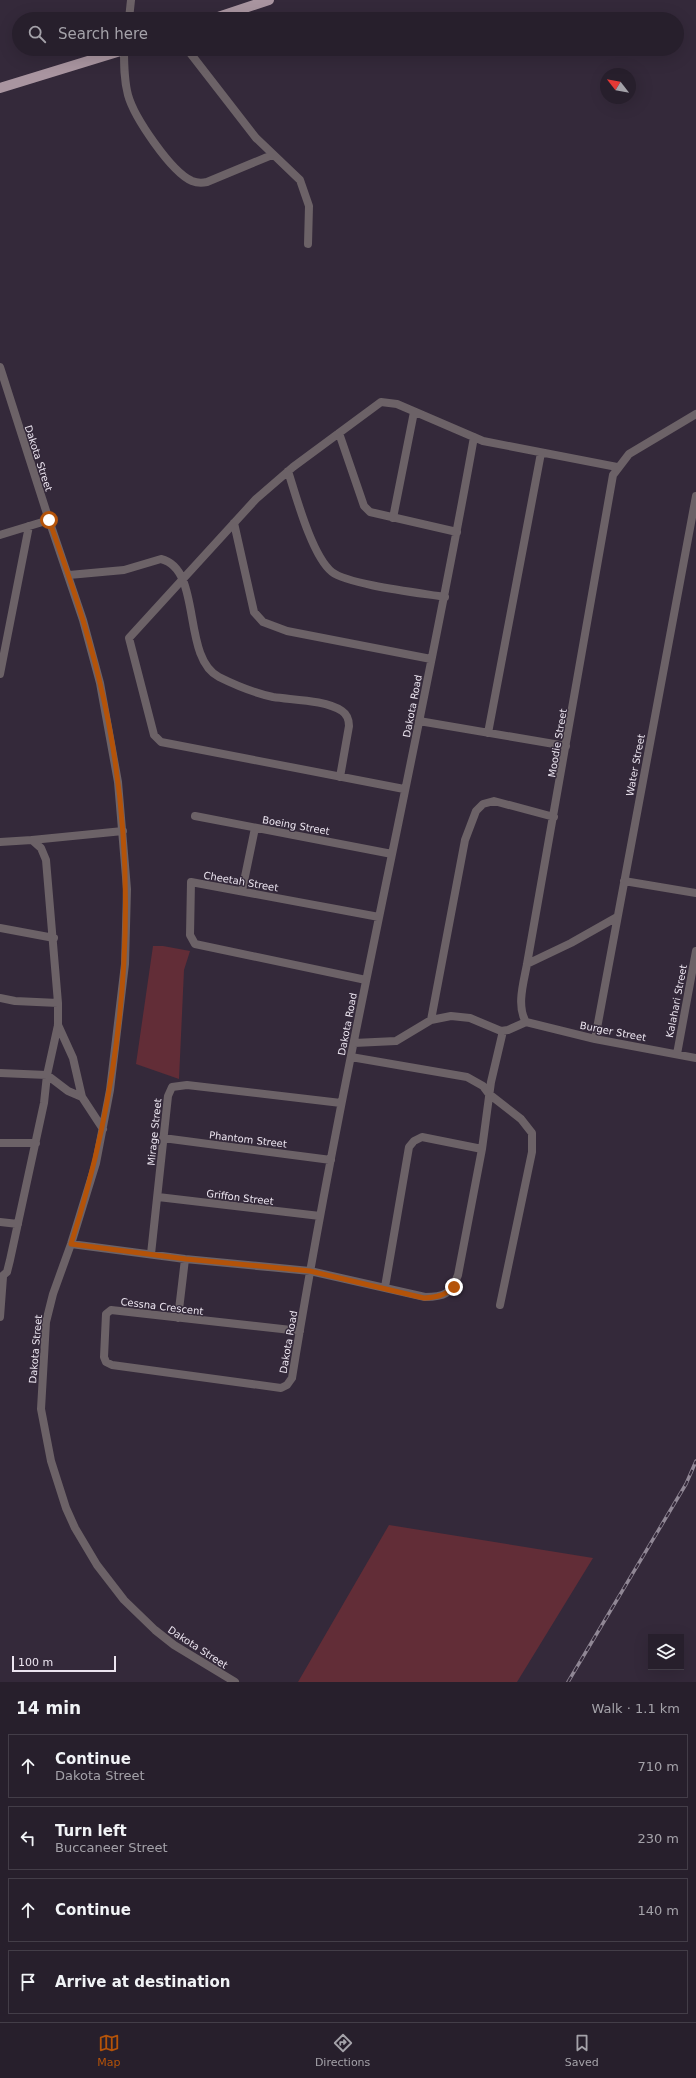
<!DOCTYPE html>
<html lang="en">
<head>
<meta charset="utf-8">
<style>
  body { margin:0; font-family:"DejaVu Sans",sans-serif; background:#332c38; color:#f1f3f6 }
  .controls { position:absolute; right:12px; bottom:12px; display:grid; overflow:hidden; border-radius:0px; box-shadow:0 4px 16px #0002 }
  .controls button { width:36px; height:36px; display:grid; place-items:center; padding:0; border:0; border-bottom:1px solid #433d48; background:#271f2c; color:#f1f3f6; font:20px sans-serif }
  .compass { position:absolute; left:600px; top:68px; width:36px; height:36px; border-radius:50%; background:#271f2c; box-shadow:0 4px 16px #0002; rotate:301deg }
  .scale { position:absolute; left:12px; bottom:10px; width:104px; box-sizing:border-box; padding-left:4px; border:2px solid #ece5f0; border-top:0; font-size:11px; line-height:14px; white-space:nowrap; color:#ece5f0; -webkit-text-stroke:3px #34293a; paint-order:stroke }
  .stop { position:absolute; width:12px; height:12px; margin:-9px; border:3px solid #b45309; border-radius:50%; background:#fff }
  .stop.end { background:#b45309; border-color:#fff; box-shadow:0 1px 4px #0008 }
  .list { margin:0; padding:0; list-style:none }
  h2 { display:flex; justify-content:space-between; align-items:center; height:52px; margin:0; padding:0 16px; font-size:17px }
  h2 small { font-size:13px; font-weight:400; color:#a4a2a9 }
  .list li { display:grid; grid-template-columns:26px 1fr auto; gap:12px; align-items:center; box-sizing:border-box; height:64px; margin:0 8px 8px; padding:0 8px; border:1px solid #433d48; border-radius:0px }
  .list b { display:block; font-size:15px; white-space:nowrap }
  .list p { margin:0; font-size:13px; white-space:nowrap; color:#a4a2a9 }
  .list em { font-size:13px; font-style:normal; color:#a4a2a9 }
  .icon { flex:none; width:22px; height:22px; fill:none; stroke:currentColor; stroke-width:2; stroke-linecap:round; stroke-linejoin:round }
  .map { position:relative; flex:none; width:696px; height:1682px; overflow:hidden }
  .search { position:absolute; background:#271f2c; box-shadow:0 4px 16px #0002; left:12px; right:12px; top:12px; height:44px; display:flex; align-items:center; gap:10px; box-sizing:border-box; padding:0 14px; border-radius:22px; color:#a4a2a9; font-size:15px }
  .sheet { height:340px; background:#271f2c }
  nav { display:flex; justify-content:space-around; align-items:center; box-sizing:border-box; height:56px; border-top:1px solid #433d48; background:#271f2c; font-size:11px; color:#a4a2a9 }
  nav a { display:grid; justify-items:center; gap:2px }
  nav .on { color:#b45309 }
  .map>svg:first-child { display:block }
  .green { fill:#622d37 }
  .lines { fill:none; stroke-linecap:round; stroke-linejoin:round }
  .minor { stroke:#6c6267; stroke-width:8 }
  .major { stroke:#a995a0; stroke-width:10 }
  .rail-casing { stroke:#908795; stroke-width:3.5 }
  .rail { stroke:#34293a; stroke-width:2; stroke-dasharray:6; stroke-linecap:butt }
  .route { stroke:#b45309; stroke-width:5 }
  .labels { text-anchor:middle; stroke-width:3; stroke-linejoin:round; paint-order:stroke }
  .street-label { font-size:10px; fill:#ece5f0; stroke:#34293a }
</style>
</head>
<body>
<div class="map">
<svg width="696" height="1682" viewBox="0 0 696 1682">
  <rect width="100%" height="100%" fill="#34293a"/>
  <path class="green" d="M153,946H163L190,951L184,970L179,1079L136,1064Z
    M389,1525L593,1558L517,1682H298Z"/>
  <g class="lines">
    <path class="minor" d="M129,19L131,0
      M124,49C124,65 124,80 128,95C134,117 171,172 192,181C197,183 202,183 207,182L272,155
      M187,49L256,138L300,180L309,206L308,244
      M0,367L49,520L83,620L100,683L118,782L127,889L125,964L110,1090L96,1163L71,1244L53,1294L46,1322L41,1409L51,1461L66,1508L75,1528L97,1565L124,1600L155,1630L174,1645L235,1682
      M339,433L364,506L370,512L457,532
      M288,471C296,496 312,556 332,572C349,585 421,593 445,597
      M393,518L414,412
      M234,523L254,612L263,622L287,631L431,659
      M0,535L49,520
      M69,575L124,570L161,559C203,569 181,658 219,677C235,685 255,693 273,697C293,700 326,700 342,711C348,715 349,720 349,726L340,777
      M0,674L29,526
      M419,721L566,746
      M488,733L541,453
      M404,789L161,742L154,735L129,638L256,499L293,467L381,402L397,404L483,441L617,467
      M195,816L392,854
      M32,840L123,831
      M0,842L32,840L41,848L46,860L58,1003V1025L47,1075L44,1103L10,1260L7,1272L0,1278
      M624,881L696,893
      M242,891L255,828
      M0,928L54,938
      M527,964L571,943L617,917
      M366,980L195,944L190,935L191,882L379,917
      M0,998L15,1001L58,1003
      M431,1020L465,840L476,811L483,804L494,801L554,817
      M526,1022C516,1006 524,981 527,964L613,475L629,454L696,414
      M526,1022L595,1039L696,1058
      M58,1025L73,1058L82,1097L103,1129
      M595,1039L696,496
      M354,1043L396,1041L431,1020L451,1016L470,1018L501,1031L508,1030L526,1022
      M677,1054L696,951
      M351,1057L467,1077L483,1086L489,1094L521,1119L532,1133V1152L500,1305
      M0,1073L47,1075L68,1091L82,1097
      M163,1138L331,1160
      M0,1143H36
      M158,1197L320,1216
      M0,1222L18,1224
      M71,1244L185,1259L310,1271L425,1297C444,1297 451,1294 458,1275L482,1149L491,1082L503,1031
      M151,1254L168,1096L172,1087L187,1085L341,1103
      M385,1287L409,1147L414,1141L422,1137L482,1149
      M0,1317L3,1277
      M178,1318L185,1259
      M300,1331L111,1310L106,1314L104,1357L106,1362L112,1365L281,1388L287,1385L292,1378C343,1062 418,752 474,437"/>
    <path class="major" d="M212,19L269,0
      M0,88L127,49"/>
    <defs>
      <path id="rail" d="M568,1682L686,1484L696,1461"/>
    </defs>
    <use href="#rail" class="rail-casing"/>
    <use href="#rail" class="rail"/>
  </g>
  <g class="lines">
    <path class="route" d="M49,520C68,573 87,627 100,683C144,868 129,1063 71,1244L186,1259L310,1271L424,1298C437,1297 444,1296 454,1287"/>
  </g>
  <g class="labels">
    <g class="street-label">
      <text transform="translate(39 458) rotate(72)" y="4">Dakota Street</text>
      <text transform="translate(412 706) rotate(-79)" y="4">Dakota Road</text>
      <text transform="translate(557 743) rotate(-80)" y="4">Moodie Street</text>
      <text transform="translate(635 765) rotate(-79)" y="4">Water Street</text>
      <text transform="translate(296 825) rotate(10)" y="4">Boeing Street</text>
      <text transform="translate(241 881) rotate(10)" y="4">Cheetah Street</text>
      <text transform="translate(676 1001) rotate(-79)" y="4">Kalahari Street</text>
      <text transform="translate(347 1024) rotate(-79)" y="4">Dakota Road</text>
      <text transform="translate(613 1031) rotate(11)" y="4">Burger Street</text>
      <text transform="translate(154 1132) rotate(-84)" y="4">Mirage Street</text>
      <text transform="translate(248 1139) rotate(7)" y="4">Phantom Street</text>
      <text transform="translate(240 1197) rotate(7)" y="4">Griffon Street</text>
      <text transform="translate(162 1306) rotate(7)" y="4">Cessna Crescent</text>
      <text transform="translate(288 1342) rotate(-80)" y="4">Dakota Road</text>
      <text transform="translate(35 1349) rotate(-85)" y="4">Dakota Street</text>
      <text transform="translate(198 1647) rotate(33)" y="4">Dakota Street</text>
    </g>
  </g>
</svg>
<div class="controls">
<button><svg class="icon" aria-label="layers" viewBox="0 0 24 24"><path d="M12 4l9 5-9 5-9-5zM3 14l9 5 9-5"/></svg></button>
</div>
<svg class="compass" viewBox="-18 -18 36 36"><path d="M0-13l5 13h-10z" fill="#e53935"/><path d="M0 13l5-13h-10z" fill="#a4a2a9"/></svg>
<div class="scale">100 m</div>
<div class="stop" style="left:49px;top:520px"></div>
<div class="stop end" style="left:454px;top:1287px"></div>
<div class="search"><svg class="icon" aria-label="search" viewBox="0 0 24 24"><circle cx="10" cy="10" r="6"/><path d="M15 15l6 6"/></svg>Search here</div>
</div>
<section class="sheet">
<h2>14 min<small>Walk · 1.1 km</small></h2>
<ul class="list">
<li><svg class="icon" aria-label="ahead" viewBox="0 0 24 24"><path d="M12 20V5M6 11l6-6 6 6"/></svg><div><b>Continue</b><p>Dakota Street</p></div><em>710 m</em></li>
<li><svg class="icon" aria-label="left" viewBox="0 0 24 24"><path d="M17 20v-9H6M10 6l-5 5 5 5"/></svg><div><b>Turn left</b><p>Buccaneer Street</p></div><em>230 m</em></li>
<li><svg class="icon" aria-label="ahead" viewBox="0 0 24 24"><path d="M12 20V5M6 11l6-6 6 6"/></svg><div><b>Continue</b></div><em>140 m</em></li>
<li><svg class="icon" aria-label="arrive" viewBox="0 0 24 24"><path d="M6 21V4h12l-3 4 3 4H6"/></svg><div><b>Arrive at destination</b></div></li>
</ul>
</section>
<nav>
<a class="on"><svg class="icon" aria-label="map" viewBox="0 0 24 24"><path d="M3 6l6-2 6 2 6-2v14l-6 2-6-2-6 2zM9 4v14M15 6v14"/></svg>Map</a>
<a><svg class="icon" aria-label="directions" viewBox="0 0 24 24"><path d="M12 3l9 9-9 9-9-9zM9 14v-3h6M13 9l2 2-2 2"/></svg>Directions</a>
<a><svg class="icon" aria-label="saved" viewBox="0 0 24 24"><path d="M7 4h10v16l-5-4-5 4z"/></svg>Saved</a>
</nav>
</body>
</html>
